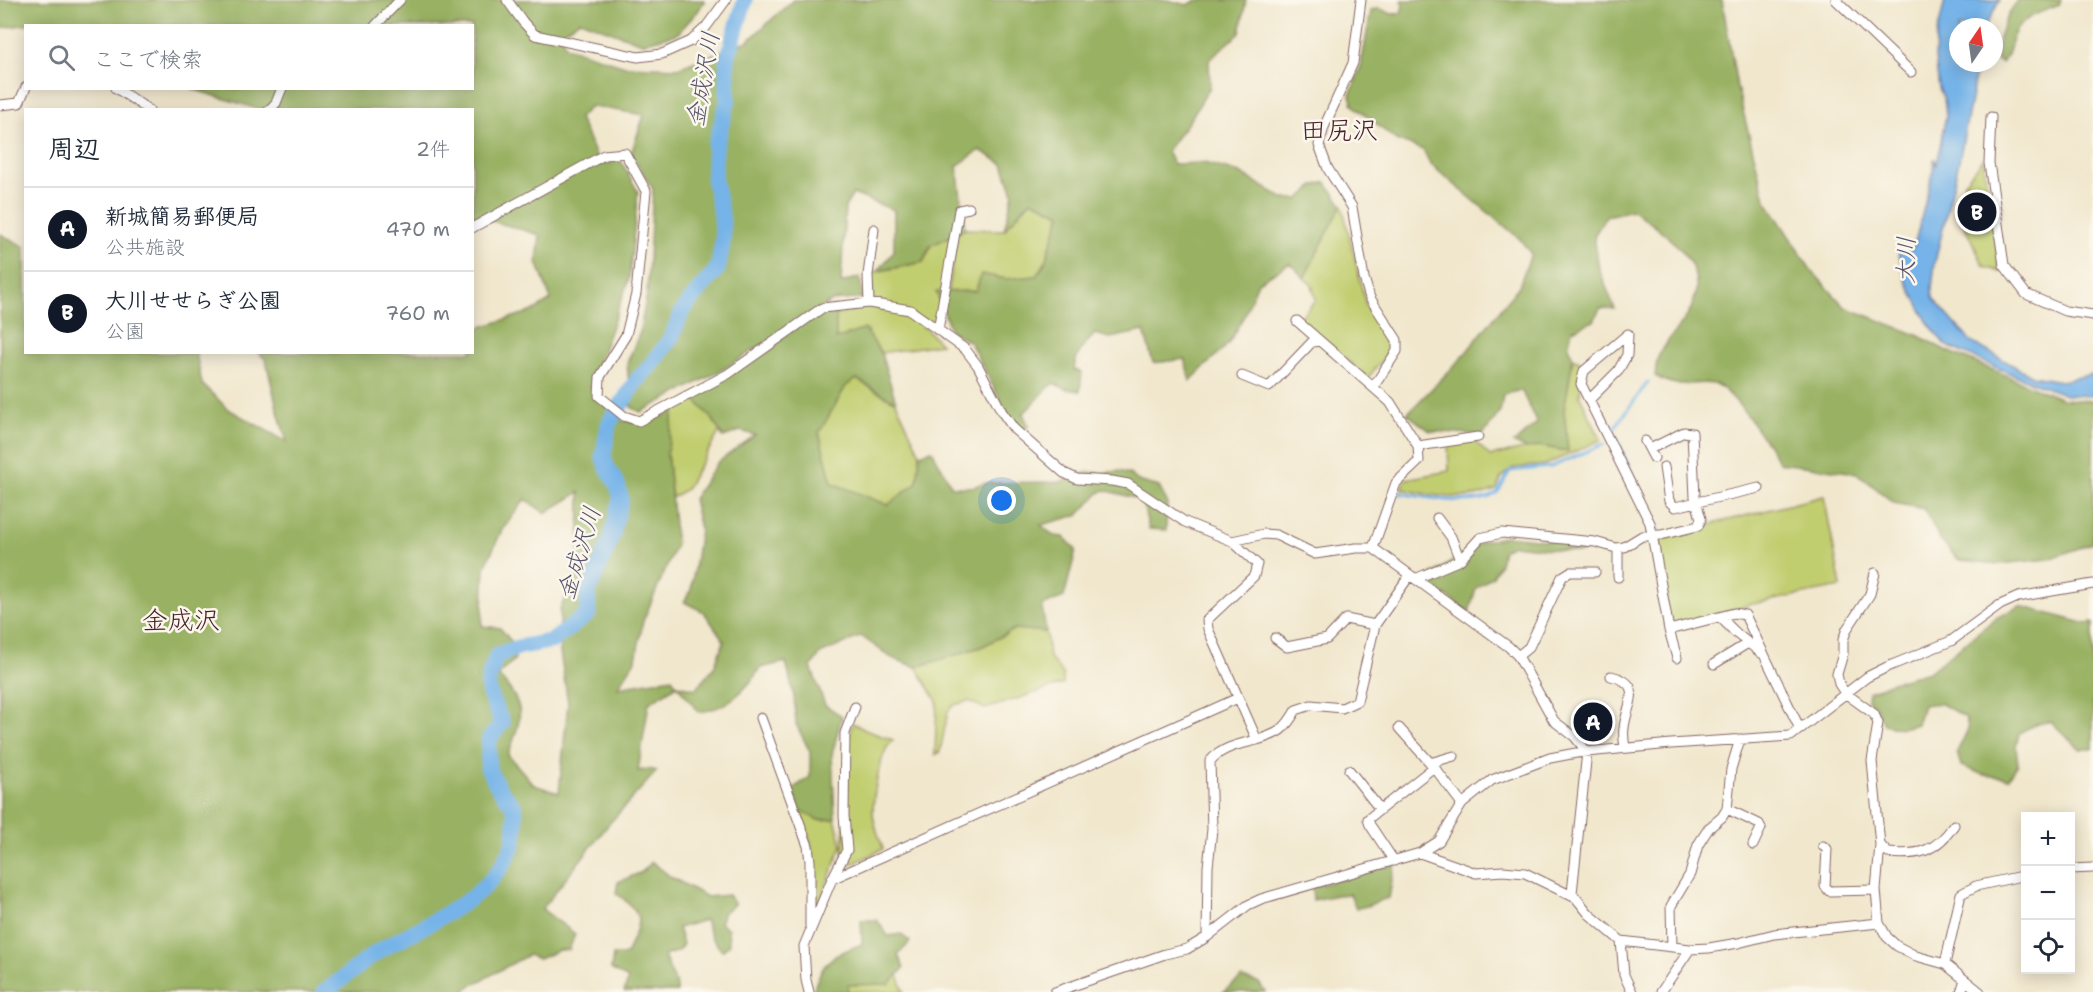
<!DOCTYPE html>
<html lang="ja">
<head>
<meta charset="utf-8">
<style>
  body { margin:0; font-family:"Shantell Sans","Klee One",sans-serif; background:#f2f2f3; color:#1f2937 }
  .controls { position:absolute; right:18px; bottom:18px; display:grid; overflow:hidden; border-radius:0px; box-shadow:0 3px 15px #0003 }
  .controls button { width:54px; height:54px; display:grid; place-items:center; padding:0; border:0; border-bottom:2px solid #e0e1e3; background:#fff; color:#1f2937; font:30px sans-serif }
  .compass { position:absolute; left:1949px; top:18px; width:54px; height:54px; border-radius:50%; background:#fff; box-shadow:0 3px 15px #0003; rotate:13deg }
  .you { position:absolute; left:1002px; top:501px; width:21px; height:21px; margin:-15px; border:4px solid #fff; border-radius:50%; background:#1a73e8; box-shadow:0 0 0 9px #1a73e833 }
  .badge { display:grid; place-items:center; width:39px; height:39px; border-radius:50%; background:#111827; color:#fff; font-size:20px; font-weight:700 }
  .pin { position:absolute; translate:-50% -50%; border:3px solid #fff; box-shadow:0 2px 6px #0006 }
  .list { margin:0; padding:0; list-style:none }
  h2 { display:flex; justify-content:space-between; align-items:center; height:78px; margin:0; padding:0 24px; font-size:26px }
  h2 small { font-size:20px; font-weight:400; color:#747a83 }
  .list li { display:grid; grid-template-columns:39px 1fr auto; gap:18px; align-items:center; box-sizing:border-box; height:84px; padding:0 24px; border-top:2px solid #e0e1e3 }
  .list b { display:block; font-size:22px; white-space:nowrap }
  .list p { margin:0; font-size:20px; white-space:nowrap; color:#747a83 }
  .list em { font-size:20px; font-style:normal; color:#747a83 }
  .icon { flex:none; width:33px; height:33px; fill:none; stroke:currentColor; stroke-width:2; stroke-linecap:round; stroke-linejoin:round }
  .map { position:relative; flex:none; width:2093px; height:992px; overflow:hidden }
  .search { position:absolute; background:#fff; box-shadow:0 3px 15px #0003; left:24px; top:24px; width:450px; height:66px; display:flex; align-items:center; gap:15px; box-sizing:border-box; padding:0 21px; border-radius:0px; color:#747a83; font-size:22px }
  .panel { position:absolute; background:#fff; box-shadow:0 3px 15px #0003; left:24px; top:108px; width:450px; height:246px; border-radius:0px }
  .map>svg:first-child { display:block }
  .green { fill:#c1ce6f; stroke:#86764d; stroke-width:1.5 }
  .forest { fill:#98b162; stroke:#716846; stroke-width:1.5; fill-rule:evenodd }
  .water { fill:#74b3e8; stroke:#5f698a; stroke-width:1.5 }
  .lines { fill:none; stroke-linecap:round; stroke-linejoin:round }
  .stream { stroke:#74b3e8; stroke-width:3 }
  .river { stroke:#74b3e8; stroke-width:16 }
  .minor-casing { stroke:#846564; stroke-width:11 }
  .minor { stroke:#fff; stroke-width:9 }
  .labels { text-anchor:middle; stroke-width:5; stroke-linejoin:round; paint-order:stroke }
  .water-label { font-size:24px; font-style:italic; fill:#59536d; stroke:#fbf7ec }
  .quarter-label { font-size:26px; fill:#4a1f2b; stroke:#fbf7ec }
</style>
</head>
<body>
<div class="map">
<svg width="2093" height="992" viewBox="0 0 2093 992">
  <rect width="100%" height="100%" fill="#fbf7ec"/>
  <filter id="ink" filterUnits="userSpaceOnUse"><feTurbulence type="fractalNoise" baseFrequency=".0167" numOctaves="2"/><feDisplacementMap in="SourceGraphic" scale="12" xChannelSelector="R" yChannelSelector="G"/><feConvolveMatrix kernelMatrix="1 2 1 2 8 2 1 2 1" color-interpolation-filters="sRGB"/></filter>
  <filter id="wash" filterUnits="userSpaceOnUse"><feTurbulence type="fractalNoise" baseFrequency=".008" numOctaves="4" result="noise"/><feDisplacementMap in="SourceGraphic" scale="24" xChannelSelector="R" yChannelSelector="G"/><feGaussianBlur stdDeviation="1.35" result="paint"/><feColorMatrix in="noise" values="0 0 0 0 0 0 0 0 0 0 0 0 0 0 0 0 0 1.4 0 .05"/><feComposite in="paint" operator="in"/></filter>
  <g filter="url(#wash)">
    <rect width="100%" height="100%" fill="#f1e7cd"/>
    <path class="green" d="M1983,159L2000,272L1984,266L1963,223L1964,183Z
      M1031,200L1061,214L1044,265L1036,276L1006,279L981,274L976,291L948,292L957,232L965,229L1004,230Z
      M1342,205L1366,306L1391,340L1390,350L1368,378L1299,318L1316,300L1312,285L1304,278Z
      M951,236L940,304L935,324L872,300L871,273L923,262L933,244Z
      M867,306L910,313L941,344L881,353L865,330L834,341L836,315Z
      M1573,358L1583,363L1580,396L1601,440L1545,465L1513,468L1501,478L1497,489C1468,503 1432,496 1402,489L1406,479L1449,471L1448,443L1473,440L1490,456L1539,446L1567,451L1564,410Z
      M856,379L896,402L920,454L917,482L888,505L832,483L819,433L846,386Z
      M692,396L713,420L720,431L686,489L672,498L667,453L674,411Z
      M1824,496L1841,587L1752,604L1678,626L1668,619L1656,538Z
      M1015,629L1046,632L1049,657L1063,674V684L985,709L969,701L954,705L948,711L940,752L935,755L937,701L916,667L981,647Z
      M853,723L865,730L893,740C880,750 873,796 873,812C873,824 880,838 883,849L842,869L849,735Z
      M800,810L818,820L835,819L842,845L814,917L812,848Z
      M897,972L904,992H820V986Z"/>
    <path class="forest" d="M0,0H705L698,11L677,34L642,43L580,20L560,33L566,47L625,66L678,68L748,41L793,0H1168L1187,5L1197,0H1246L1240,33L1209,59L1210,87L1191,118L1167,151L1173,164L1204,163L1240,173L1284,199H1299L1314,186L1326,182L1342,205L1304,278L1290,263L1258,282L1245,314L1229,343L1190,381L1185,359L1153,363L1144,331L1110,338L1095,334C1083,346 1076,353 1074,370L1082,372L1080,391L1066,389L1053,383L1023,414L1029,426L1021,430L1006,411L970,342L951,331L936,292L976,291L981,274L1006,279L1036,276L1044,265L1061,214L1031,200L1004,230L1013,193L1003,164L980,150L957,166L965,229L930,246L923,262L878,271L894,251V210L853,194L845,207L841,283L860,277L863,298L832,301L722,370L641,412L631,407L627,363L640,332L647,293L653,189L631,154L644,115L591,106L579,118L600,164L621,161L638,192L629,279L590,386L619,420L646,423L674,411L667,453L676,545L643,621L636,659L618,687L672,678L677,685L696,689L714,667L724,641L704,612L684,602L691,590L700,529L693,499L717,463L755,435L740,431L723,437L713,420L692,396L827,308L836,307V339L865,329L881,353L896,402L856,379L846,386L819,433L832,483L888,505L917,482L920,454L932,450L952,487H971L986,483L1060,482L1088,472L1101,473L1120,471L1131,475L1138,481L1159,487L1167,502L1166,530L1149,529L1142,500L1104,490L1099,493L1078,515L1041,525L1054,536L1064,537L1076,550L1064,597L1042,606L1046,632L1015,629L981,647L916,667L892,658L861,636L820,654L811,667L825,705L842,716L832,754L835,819L818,820L800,810L792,789L810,777V752L796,724L794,697L786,662L760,668C747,690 725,710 699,712L677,685L649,703L638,771L649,769L657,771L608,825L542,909L575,934L569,950H559L539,959L528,955L465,989L466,992H0V234L25,247L26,352L196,353L202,384L228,409L287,442L277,408L266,360L259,353L472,352L473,322L478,328L533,311L551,300L537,262L540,235L475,216L473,224L472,110L258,109L192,89L472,88V26H52L46,22L0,28ZM580,492L579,569L560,609V652L568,703L559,793L534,785L508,755C522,717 528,707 498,675L515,659L511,641L500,628L482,626L485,567L501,532L525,499L545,513Z
      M1401,0H1722L1737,87L1765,199L1811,270L1845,307L1917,335L1943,349L2062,399L2093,401V543L2049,559L1999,564L1959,560L1941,541L1924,509L1894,503L1857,473L1780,463C1768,446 1732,387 1714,384C1689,380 1681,391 1655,376C1656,370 1656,363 1658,357C1664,344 1676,331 1685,319C1719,269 1670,237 1633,210L1606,216L1594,236L1599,269L1615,309L1600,308L1594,321L1572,330L1568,347L1573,358L1564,410L1568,451L1539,446L1528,449L1514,443L1537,423L1521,390L1503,395L1500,412L1483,435L1430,431L1407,414L1461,359L1519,286L1531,254L1520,239L1430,164L1423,150L1396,140L1353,105L1350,95L1361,66L1371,11L1378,8L1392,14L1401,13L1403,6Z
      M2018,0H2061L2059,5C2040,13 2021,17 2013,36C2009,46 2009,54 2002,63L1997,60C1996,36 2005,19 2018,0Z
      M1506,536L1581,544L1586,547L1585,551L1579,552L1513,545L1503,550L1500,563L1493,576L1476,588L1469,612L1428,583L1427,578L1481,542Z
      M2020,606L2087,624L2093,623V749H2080L2051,722L2038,723L2019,733L2016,747L2018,764L2009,778L1984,775L1961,766L1957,752L1968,729L1966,718L1940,703L1923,705L1917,724L1901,728L1884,724L1874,704L1867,700L1869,692L1889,683L1929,672L1996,618Z
      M652,862L671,877L707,897L728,895L735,904L724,912L720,923L728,929L729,945L722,951L711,937L705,920L678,928L683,944L678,951L664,956L677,987V992H624L628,979L611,969L613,955H626C639,922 648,917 616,893L618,882L642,872Z
      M1395,864L1389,898C1378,900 1367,908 1356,908L1350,894L1337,895L1313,900L1312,887Z
      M861,920H877L888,936L901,934L910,942L898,955L904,968L889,984L848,985V992H813C822,960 831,956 862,944Z
      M1241,978L1259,983L1265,992H1223Z"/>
    <path class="water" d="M1945,0H2000L1985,27H1958V63H1978L1959,161L1935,262L1932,288L1933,298L1971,342L2032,376L2061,381L2093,374V396L2066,395L2009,373L1945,345L1927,321L1906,281L1898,251L1900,245L1908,251L1914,246L1933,172L1934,158L1936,166L1946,115L1944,99L1939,88L1935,57L1936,38Z"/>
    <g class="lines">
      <path class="stream" d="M1648,382L1613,430L1650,514
        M1399,493C1422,497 1475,507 1494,495C1503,489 1504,479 1510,471L1551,467L1604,444
        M1653,520L1658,531"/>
      <path class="river" d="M324,992C342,980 358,965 376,953C424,922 492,903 513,844C517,834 515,819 515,808L498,787L488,768L489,739L502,723C488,690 482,690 497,655L519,647L552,641L588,614V592L611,539L621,499L618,486L607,467L603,456L609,423L637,380L653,363L672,336L681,314L689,302L718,268L723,240L722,218L714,179L715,147L728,100L727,60L745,0"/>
    </g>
  </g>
  <g filter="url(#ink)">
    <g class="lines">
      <defs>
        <path id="minor" d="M507,0L523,22L535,35L638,57L662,54L691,41L706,27L726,0
          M1361,0L1353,63L1324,127L1319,145L1328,169L1352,207L1364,278L1370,298L1397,340V351L1374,386
          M1836,0L1911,72
          M375,26L400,0
          M116,88L149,110
          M0,105L19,103L26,87
          M269,110L276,103L282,88
          M1991,117L1989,163L2004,265L2026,294L2065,311L2093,315
          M472,228L604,155L625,153L646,191L636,294L626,335L600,377L599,396L624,416L639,421L728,374L822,308L869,303L910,310L965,349L978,366L1002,412L1014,429L1064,473L1077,479L1112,481L1128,484L1185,522L1232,541L1264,534L1276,535L1315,554L1356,548H1373L1509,647L1518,656L1554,721L1575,737L1587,752L1572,893L1589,914L1621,941
          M869,303L868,275L874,229
          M1297,321L1390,402L1418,446L1419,461L1396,483L1373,548
          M938,330L959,210L969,208
          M1242,376L1269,387L1312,342L1320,341
          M1589,400L1618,371L1627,355L1628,334L1584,371L1581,384L1650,523L1669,630L1734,613L1745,615L1800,729
          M1645,441L1654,458
          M1418,446L1478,437
          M1664,467L1669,501L1675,507L1759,488
          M1437,518L1451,537L1460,560
          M1232,541L1257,564L1254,576L1207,620L1208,629L1257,740C1278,734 1285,730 1296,710L1311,705L1342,708L1357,701L1375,625L1410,575
          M1618,548V577
          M1875,573L1870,594L1847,629L1843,640V654L1837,674L1839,684L1845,693L1874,714L1878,723L1872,761L1880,845L1876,890L1879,923
          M1415,579L1460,560L1480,538L1502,533L1595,542L1616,548L1624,547L1642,536L1661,535L1698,526L1701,519L1695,497L1692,433L1684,432L1650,449
          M1720,617L1737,634L1761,653
          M1669,630L1677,658
          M1275,638L1287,647L1327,639L1346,619L1375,625
          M1518,656L1529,647L1562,577L1570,572H1595
          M1714,664L1748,643
          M1611,676C1646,684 1626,705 1624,728C1623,734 1624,742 1625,748
          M761,718L808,846L810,861V927
          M1399,728L1434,767
          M1430,763L1454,756
          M1349,770L1379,808
          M1727,809L1759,824L1761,828L1753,845
          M1880,845L1888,853C1918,856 1936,852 1954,825
          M1823,846L1827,849L1825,886L1829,891L1876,890
          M1420,853L1476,873L1503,871L1525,873L1576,898
          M1394,861L1370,825L1368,819L1434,767L1462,804
          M2070,869L2093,868
          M832,879L1238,698
          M1207,937L1208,867L1212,829L1210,761C1222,747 1240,744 1257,740
          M1672,947L1671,906L1690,874L1698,845L1703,837L1709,828L1722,817L1727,809L1731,769L1740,739
          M1945,964L1961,894L1976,886L2026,875
          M809,992L806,980L804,946L832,879L847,850L844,816L845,733L855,707
          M1055,992L1165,954L1187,949L1207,937L1248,905L1261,899L1420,853L1439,841L1462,804L1492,780L1550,758L1576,753L1671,744L1791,736L1867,677L1887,667L1951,641L2000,605L2018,597L2093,584
          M1632,992L1624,975L1621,941L1690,949L1709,948L1738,943L1774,934L1879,923L1887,937L1897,946L1916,956L1945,964L1980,992
          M1661,992L1690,949
          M1961,992L1965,980"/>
      </defs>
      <use href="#minor" class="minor-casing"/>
      <use href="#minor" class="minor"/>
    </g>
  </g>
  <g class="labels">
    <g class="water-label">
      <text transform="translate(703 79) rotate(-80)" y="8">金成沢川</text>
      <text transform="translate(1906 260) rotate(-89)" y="8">大川</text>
      <text transform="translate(579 553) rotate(-73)" y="8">金成沢川</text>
    </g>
    <g class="quarter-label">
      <text x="1339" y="139">田尻沢</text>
      <text x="181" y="629">金成沢</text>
    </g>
  </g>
</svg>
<div class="controls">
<button>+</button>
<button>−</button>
<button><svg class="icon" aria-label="locate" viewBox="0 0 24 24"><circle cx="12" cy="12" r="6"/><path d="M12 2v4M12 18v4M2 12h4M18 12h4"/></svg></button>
</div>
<svg class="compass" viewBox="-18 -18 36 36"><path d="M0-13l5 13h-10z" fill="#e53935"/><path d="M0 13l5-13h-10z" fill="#747a83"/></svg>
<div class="you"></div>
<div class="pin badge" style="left:1593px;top:722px">A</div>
<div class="pin badge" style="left:1977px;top:212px">B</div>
<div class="search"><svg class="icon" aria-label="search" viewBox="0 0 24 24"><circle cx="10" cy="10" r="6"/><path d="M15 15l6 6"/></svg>ここで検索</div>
<section class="panel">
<h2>周辺<small>2件</small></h2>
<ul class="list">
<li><span class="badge">A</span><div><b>新城簡易郵便局</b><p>公共施設</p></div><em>470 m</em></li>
<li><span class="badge">B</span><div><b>大川せせらぎ公園</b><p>公園</p></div><em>760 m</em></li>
</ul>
</section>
</div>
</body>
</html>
